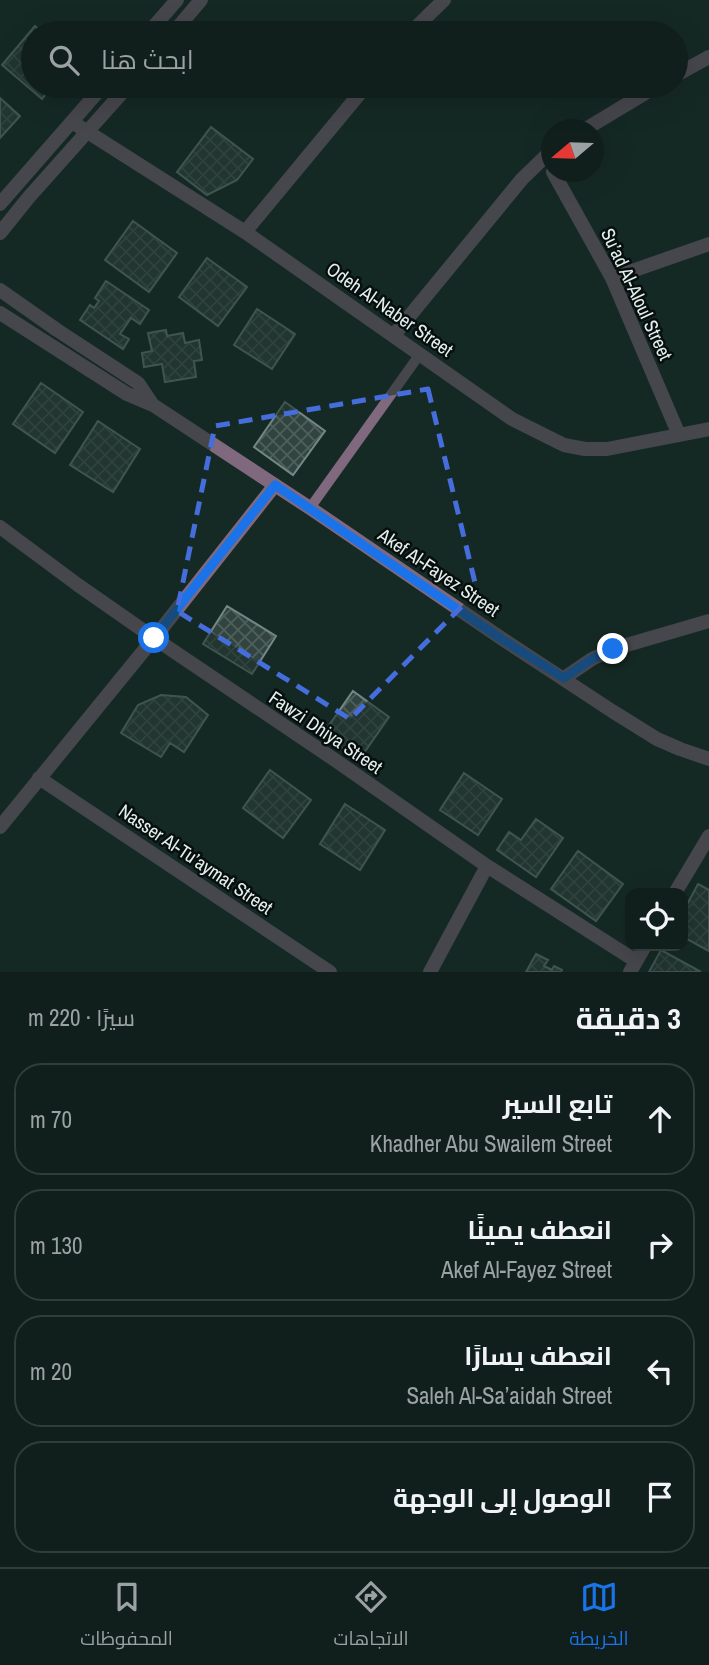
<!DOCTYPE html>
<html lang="ar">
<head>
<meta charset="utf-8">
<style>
  body { margin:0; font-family:"Archivo Narrow",Cairo,sans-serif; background:#192725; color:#f1f3f6; direction:rtl }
  .controls { position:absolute; right:21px; bottom:21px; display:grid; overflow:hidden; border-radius:14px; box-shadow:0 7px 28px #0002 }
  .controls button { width:63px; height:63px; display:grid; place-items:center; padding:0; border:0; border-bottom:2px solid #303d3b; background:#101f1c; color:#f1f3f6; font:35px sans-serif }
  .compass { position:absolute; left:541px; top:119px; width:63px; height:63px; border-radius:50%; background:#101f1c; box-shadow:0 7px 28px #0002; rotate:251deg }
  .stop { position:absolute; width:21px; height:21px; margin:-16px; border:5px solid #1a73e8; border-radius:50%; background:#fff }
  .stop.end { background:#1a73e8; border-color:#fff; box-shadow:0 2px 7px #0008 }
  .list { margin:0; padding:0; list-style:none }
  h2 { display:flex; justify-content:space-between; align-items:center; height:91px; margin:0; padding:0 28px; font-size:30px }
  h2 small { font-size:23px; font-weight:400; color:#9ca2a3 }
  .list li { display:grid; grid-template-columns:46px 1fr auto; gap:21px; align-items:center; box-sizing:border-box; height:112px; margin:0 14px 14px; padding:0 14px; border:2px solid #303d3b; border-radius:28px }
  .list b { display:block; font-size:26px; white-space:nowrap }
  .list p { margin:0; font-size:23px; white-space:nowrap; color:#9ca2a3 }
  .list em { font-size:23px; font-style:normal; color:#9ca2a3 }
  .icon { flex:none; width:38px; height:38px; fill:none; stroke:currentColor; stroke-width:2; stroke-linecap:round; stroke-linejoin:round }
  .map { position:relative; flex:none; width:709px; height:972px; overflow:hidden; direction:ltr }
  .search { position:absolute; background:#101f1c; box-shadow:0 7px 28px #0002; left:21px; right:21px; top:21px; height:77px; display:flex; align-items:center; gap:18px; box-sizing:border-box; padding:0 24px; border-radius:38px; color:#9ca2a3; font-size:26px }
  .sheet { height:595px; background:#101f1c }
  nav { display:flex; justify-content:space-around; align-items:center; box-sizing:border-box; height:98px; border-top:2px solid #303d3b; background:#101f1c; font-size:19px; color:#9ca2a3 }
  nav a { display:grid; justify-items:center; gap:4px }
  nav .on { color:#1a73e8 }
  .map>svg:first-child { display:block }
  .building { fill:url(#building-cross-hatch); stroke:#738884; stroke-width:2 }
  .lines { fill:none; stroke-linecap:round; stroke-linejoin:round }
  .service { stroke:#80687e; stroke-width:10 }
  .minor { stroke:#80687e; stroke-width:14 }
  .tertiary { stroke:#80687e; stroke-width:14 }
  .route { stroke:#1a73e8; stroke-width:9 }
  .marked { fill:none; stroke:#456edc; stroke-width:5; stroke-dasharray:14 9; stroke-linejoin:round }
  .labels { text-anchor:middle; stroke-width:5; stroke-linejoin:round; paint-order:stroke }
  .street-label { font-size:19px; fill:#e4efed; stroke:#070f0e }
</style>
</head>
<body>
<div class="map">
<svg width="709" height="972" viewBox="0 0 709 972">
  <defs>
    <pattern id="building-cross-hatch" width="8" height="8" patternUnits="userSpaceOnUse" patternTransform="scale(1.75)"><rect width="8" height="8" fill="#314440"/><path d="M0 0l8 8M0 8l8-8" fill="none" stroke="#4f5f5c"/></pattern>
  </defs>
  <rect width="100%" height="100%" fill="#152925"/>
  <path class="building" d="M35,26L43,33H33V86H52L42,99L2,65Z
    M0,98L20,116L0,138Z
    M211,127L253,159L237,180L207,195L177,172Z
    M133,221L177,253L149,292L105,260Z
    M207,258L247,287L218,326L179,297Z
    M106,281L149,310L140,324L131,318L120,334L129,339L123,349L80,320L90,305L94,308L99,301L95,298Z
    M257,309L295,334L272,369L234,345Z
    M166,330L167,336L183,333L185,343L199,340L202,360L194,361L196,377L165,382L162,364L144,367L142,353L152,351L148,333Z
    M41,383L83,412L55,453L13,424Z
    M285,402L325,431L293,475L254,447Z
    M98,421L140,449L113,492L70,465Z
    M227,606L276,636L252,674L203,644Z
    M353,691L389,717L359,760L323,734Z
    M161,695L186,697L208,715L184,752L170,743L161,757L121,733L138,705Z
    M270,770L311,800L283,838L243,808Z
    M464,773L502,799L478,835L440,810Z
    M345,804L385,830L360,870L320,844Z
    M536,819L563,838L536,877L497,850L509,832L521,840Z
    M578,851L623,884L596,921L551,889Z
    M698,884L709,890V951L683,937V912Z
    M661,950L701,972H649Z
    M536,954L548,960L544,966L552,970L554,966L562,970L561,972H526Z"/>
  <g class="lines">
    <path class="service" d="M310,508L420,354"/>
    <path class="minor" d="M410,33L444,0
      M676,75L709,57
      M72,122L245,232L512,419L564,445L585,449H607L709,429
      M584,130L657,86
      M553,172L612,278L679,435
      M245,232L366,86
      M612,278L709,244
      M0,290L57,330L138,383L152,404
      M0,313L127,394L153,405L310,508L504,640L612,711L657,739L680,749L709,759
      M394,335L522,179L552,150
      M0,527L78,585L154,638L335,760L487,866L636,961
      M564,678L592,659L613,649L709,621
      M39,778L330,972
      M0,827L163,627L275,485
      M675,893L709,836
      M430,972L487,866
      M630,972L645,946"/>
    <path class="tertiary" d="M148,33L177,0
      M173,33L201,0
      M0,204L103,86
      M0,233L29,197L128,86"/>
  </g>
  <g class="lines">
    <path class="route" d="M154,638L275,485L503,640L564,678L592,659L613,649"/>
  </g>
  <path d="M0 0H709V972H0ZM428,389L477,591L350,719L177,611L215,426Z" fill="#152925" fill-opacity=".55" fill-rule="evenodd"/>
  <path class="marked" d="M428,389L477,591L350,719L177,611L215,426Z"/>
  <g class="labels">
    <g class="street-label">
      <text transform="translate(637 294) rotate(65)" y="7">Su’ad Al-Aloul Street</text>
      <text transform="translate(390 309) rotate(35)" y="7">Odeh Al-Naber Street</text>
      <text transform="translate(439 572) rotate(34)" y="7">Akef Al-Fayez Street</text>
      <text transform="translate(326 732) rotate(34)" y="7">Fawzi Dhiya Street</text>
      <text transform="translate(196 859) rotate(34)" y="7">Nasser Al-Tu’aymat Street</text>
    </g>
  </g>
</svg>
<div class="controls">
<button><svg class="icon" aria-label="locate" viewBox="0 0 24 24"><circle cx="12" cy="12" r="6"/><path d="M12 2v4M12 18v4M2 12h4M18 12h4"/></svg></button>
</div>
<svg class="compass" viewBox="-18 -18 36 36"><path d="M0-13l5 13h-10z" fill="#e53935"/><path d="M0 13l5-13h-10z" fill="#9ca2a3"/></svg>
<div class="stop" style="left:154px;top:638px"></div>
<div class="stop end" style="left:613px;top:649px"></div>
<div class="search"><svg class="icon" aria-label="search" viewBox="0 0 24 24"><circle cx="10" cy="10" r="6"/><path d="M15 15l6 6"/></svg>ابحث هنا</div>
</div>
<section class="sheet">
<h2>3 دقيقة<small>سيرًا · 220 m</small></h2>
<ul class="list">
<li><svg class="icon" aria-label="ahead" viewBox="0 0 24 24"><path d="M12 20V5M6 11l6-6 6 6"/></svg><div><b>تابع السير</b><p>Khadher Abu Swailem Street</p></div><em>70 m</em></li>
<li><svg class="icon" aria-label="right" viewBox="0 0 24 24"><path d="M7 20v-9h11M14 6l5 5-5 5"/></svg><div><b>انعطف يمينًا</b><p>Akef Al-Fayez Street</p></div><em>130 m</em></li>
<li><svg class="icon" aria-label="left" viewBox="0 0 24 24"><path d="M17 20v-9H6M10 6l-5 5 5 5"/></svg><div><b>انعطف يسارًا</b><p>Saleh Al-Sa’aidah Street</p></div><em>20 m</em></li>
<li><svg class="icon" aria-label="arrive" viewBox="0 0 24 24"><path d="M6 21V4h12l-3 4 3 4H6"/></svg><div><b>الوصول إلى الوجهة</b></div></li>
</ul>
</section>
<nav>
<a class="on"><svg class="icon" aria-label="map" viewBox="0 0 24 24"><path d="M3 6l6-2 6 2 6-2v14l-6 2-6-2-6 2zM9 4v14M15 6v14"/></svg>الخريطة</a>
<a><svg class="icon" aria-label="directions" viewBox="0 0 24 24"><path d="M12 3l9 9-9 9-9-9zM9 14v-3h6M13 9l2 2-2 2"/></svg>الاتجاهات</a>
<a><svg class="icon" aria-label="saved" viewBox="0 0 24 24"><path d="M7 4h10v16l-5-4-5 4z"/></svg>المحفوظات</a>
</nav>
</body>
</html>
